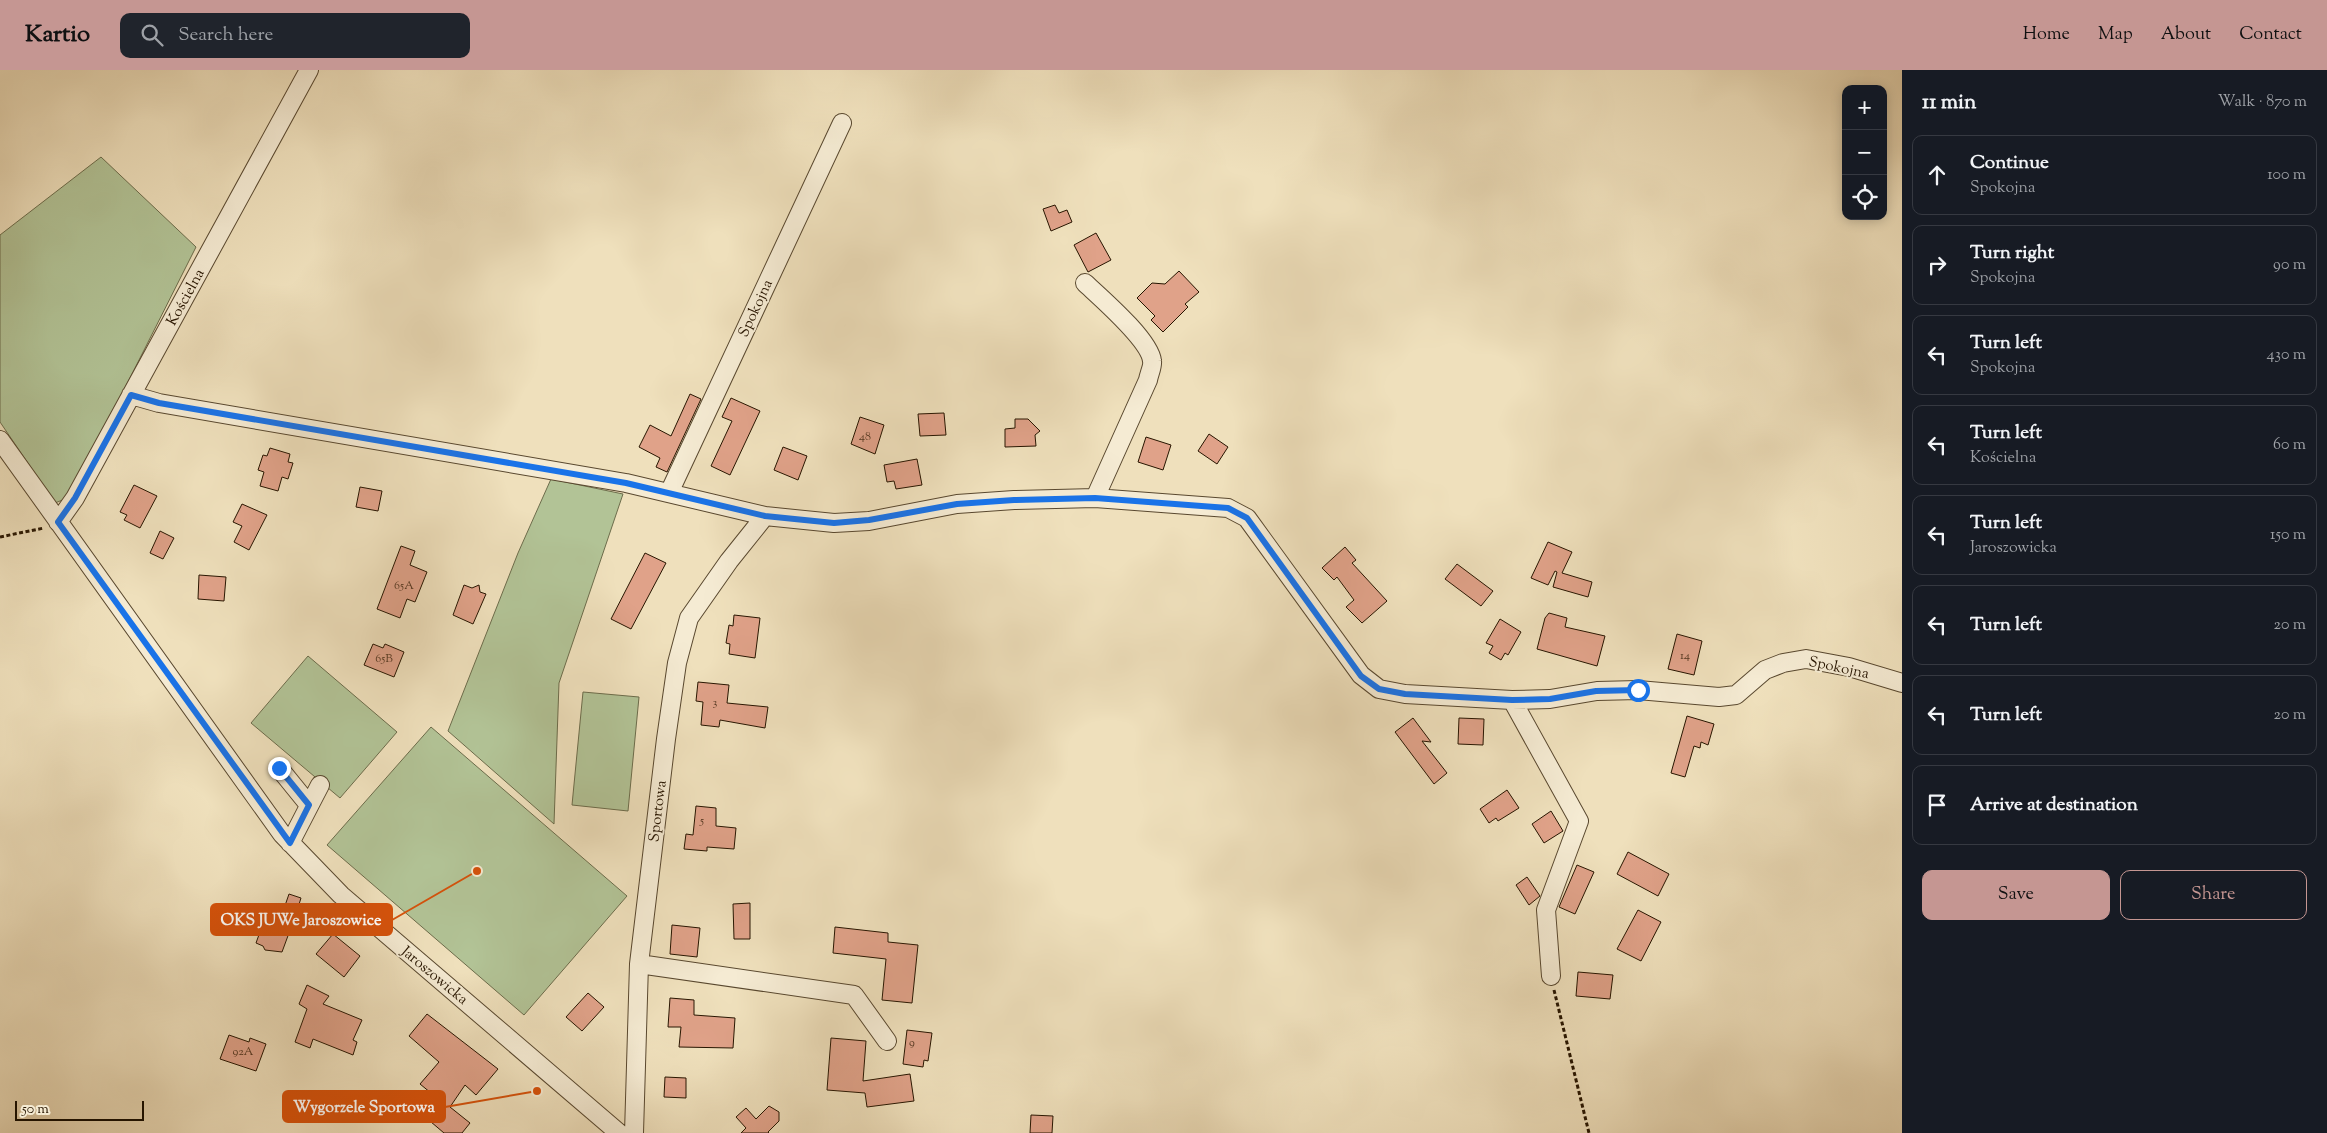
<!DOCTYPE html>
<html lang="en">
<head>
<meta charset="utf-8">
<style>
  body { margin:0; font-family:"Sorts Mill Goudy",serif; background:#20242c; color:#f1f3f6 }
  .controls { position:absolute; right:15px; top:15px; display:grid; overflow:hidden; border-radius:10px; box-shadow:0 2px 12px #0003 }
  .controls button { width:45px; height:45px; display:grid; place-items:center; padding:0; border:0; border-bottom:1px solid #363941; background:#171b24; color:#f1f3f6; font:25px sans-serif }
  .scale { position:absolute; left:15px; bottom:12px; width:129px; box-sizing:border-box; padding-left:5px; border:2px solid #271500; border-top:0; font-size:14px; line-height:18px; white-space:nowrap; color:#271500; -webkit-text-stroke:4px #f5ebd3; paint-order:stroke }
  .stop { position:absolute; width:15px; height:15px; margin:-11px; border:4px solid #1a73e8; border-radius:50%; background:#fff }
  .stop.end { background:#1a73e8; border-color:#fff; box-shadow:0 1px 5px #0008 }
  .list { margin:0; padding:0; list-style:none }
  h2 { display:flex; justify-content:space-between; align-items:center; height:65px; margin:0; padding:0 20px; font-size:21px }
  h2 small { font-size:16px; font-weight:400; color:#9ea1a6 }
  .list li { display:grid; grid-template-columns:32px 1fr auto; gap:15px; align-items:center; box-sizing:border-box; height:80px; margin:0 10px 10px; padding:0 10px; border:1px solid #363941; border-radius:10px }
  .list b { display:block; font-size:19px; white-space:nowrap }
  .list p { margin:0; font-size:16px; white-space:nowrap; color:#9ea1a6 }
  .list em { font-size:16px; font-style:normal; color:#9ea1a6 }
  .actions { display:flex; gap:10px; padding:15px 20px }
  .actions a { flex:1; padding:11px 0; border:1px solid #c59692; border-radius:10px; text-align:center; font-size:18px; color:#c59692 }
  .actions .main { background:#c59692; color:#111 }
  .icon { flex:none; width:28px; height:28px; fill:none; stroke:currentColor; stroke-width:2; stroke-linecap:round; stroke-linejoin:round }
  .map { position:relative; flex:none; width:1902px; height:1063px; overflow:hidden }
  header { display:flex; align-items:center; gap:30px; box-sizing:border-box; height:70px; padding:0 25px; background:#c59692; color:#111 }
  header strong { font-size:24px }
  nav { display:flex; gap:28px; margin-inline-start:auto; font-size:18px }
  .search { width:350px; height:45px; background:#20242c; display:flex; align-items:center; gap:12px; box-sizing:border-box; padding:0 18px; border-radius:10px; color:#9ea1a6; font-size:19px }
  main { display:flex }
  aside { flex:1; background:#171b24 }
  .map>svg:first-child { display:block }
  .green { fill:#b2c396; stroke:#6c6c4b }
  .building { fill:#e0a289; stroke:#271500 }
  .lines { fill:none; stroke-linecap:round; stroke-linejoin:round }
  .minor-casing { stroke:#59482f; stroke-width:20 }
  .path { stroke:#271500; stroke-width:3; stroke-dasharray:4 2.5; stroke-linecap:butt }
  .minor { stroke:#f5ebd3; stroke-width:18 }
  .route { stroke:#1a73e8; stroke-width:6 }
  .labels { text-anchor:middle; stroke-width:4; stroke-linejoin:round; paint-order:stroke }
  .number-label { font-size:12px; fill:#553822 }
  .street-label { font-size:15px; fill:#271500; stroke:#f5ebd3 }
  .leader { fill:none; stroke:#d5520b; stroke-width:2 }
  .callout-dot { fill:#d5520b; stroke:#f5ebd3; stroke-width:2 }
  .callout { fill:#d5520b; stroke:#d5520b; stroke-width:2 }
  .callout-label { font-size:16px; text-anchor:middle; font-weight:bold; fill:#fff }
</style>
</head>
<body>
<header>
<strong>Kartio</strong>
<div class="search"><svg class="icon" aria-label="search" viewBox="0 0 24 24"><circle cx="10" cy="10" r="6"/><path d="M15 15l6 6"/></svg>Search here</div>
<nav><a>Home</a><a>Map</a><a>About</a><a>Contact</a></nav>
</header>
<main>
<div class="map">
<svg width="1902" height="1063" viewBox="0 0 1902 1063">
  <rect width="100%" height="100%" fill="#efe0bc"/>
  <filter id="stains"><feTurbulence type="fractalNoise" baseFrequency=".004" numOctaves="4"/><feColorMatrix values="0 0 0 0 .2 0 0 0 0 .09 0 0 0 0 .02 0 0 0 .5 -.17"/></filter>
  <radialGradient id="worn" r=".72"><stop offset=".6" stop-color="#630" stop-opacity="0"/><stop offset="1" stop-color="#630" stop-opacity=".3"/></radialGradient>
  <path class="green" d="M101,87L196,177L70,427L55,433L0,352V165Z
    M551,409L623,424L559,613L554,754L448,661L518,483Z
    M308,586L397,662L340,728L251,653Z
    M583,622L639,627L628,741L572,735Z
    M431,657L627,826L524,945L327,775Z"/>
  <path class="building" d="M1055,135L1059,143L1067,140L1072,152L1051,161L1043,139Z
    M1096,163L1111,190L1088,202L1074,175Z
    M1179,201L1199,222L1185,234L1188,237L1163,262L1151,250L1155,246L1137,228L1152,213L1165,214Z
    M690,324L701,329L667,402L656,397L660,388L639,377L650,355L671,366Z
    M731,328L760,341L730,405L711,396L732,351L722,347Z
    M944,343L946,365L920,366L918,344Z
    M860,347L884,355L875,384L851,374Z
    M1015,349H1028L1040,361L1035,365L1036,376L1005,377V359L1015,358Z
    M1209,364L1228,377L1217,394L1198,381Z
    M1146,367L1171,375L1163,400L1138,392Z
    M783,377L807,386L798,410L774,400Z
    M270,378L290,384L288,392L293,393L288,409L282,407L278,421L260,416L264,402L258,400L263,385L267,386Z
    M917,389L922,415L896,419L894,411L887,412L884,395Z
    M134,415L157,426L140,458L124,450L127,445L120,442Z
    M360,417L382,421L378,441L356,437Z
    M242,434L267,445L249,480L234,472L242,456L233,452Z
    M160,461L174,468L163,489L150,483Z
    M1548,472L1572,482L1562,503L1592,512L1588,527L1553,517L1557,502L1555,501L1548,515L1531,508Z
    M401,476L415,481L410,495L427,502L415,532L407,529L400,548L377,539Z
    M1345,477L1356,490L1352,493L1387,531L1362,553L1346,537L1354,530L1337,507L1334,510L1322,498Z
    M645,483L666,493L631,559L611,549Z
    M1457,494L1493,521L1481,536L1445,509Z
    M199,505L226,507L224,531L198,529Z
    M464,515L472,518L479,515L480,522L486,524L473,554L453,545Z
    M1549,543L1567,548L1565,557L1605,566L1597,596L1537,579L1545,548Z
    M734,545L760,548L755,588L729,584L730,574L726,573L729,555L733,556Z
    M1500,549L1521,562L1508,585L1505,583L1501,590L1489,583L1493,576L1486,573Z
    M1677,564L1702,571L1694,605L1668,599Z
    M373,574L383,578L385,574L404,582L394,607L364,595Z
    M698,612L729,615L727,633L768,637L765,658L720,650L719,657L701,655L703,632L696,631Z
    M1687,646L1714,654L1708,675L1701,672L1700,678L1694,676L1685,707L1671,703Z
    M1413,648L1431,672L1422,671L1447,703L1434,714L1395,662Z
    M1459,648L1484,649L1483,675L1458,674Z
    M1507,720L1519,738L1498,751L1496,748L1489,753L1480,739Z
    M696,736L716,738V756L736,758L734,779L707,777V781L684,779L686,764L693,765Z
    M1551,741L1563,761L1544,773L1532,754Z
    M1628,782L1669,804L1658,826L1617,804Z
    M1577,795L1594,802L1575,844L1559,837Z
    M1527,807L1540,826L1529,835L1516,815Z
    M289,824L301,828L295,847L298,848L293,864L289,863L282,882L265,880L263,876L256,873L265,848L279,853Z
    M750,833V869H734L733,834Z
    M1638,840L1661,852L1641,891L1617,879Z
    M672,855L700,858L697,887L670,884Z
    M835,857L888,863V872L918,875L912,933L882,930L886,889L833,883Z
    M333,864L360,886L344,907L316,884Z
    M1578,902L1613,905L1610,929L1576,926Z
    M307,915L329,926L323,934L362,950L353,970L357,972L353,985L313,969L310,978L295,972L307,939L299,934Z
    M588,923L604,937L582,961L566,947Z
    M670,928L694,930V945L735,948L733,978L679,977L681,957H668Z
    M427,944L498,999L476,1025L465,1015L450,1037L470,1053L462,1063H444L424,1046L432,1036L431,1023L420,1014L439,992L409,966Z
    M907,960L932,963L928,991L924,990L923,997L903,994Z
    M229,965L249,972L250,968L266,974L256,1001L220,989Z
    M831,968L866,971L863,1011L910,1004L914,1031L867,1037L865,1023L827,1020Z
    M665,1007L686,1008V1028L664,1027Z
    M769,1036L779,1042V1051L768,1062L769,1063H741L746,1058L736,1047L746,1038L756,1049Z
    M1031,1045L1053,1046L1052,1063H1030Z"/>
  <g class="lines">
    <defs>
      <path id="minor" d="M1085,213C1101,228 1150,270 1152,291C1153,296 1149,304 1148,310L1095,428
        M131,325L159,333L626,413L765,446L834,453L869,451L957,434L1014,430L1095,428L1228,438L1247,448L1361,605L1379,619L1405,624L1512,630L1550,629L1597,621L1638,620L1719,627L1736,625L1765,600L1783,593L1806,589L1849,597L1902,613
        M0,370L282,764L341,825L619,1063
        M669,423L842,53
        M58,452L75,428L309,0
        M1512,630L1579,751L1546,840L1551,906
        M279,698L309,735
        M290,773L320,715
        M639,894L854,925L887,971
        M634,1063L639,894L666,669L677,593L689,548L729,491L765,446"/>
    </defs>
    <use href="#minor" class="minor-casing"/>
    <path class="path" d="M0,467L44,458
      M1554,920L1589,1063"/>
    <use href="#minor" class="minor"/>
  </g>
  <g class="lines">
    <path class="route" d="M279,698L309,735L290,773L58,452L75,428L131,325L159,333L626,413L765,446L834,453L869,450L957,434L1014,430L1095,428L1228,438L1247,448L1361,606L1379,619L1405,624L1512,630L1550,629L1596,621L1638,620"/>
  </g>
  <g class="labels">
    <g class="number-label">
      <text x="865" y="370">48</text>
      <text x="404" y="519">65A</text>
      <text x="1685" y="589">14</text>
      <text x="384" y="592">65B</text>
      <text x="715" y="636">3</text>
      <text x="702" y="754">5</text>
      <text x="912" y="976">9</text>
      <text x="243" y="985">92A</text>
    </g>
    <g class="street-label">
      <text transform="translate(185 227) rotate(-61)" y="5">Kościelna</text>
      <text transform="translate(755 238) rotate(-65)" y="5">Spokojna</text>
      <text transform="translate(1839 597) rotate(12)" y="5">Spokojna</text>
      <text transform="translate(657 741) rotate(-83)" y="5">Sportowa</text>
      <text transform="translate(435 905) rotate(40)" y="5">Jaroszowicka</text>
    </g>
  </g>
  <path class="leader" d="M477 801L392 850M537 1021L445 1037"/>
  <g class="callout-dot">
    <circle cx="477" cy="801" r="5"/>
    <circle cx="537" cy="1021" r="5"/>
  </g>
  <g class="callout">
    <rect x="211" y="834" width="181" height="31" rx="5"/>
    <rect x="283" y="1021" width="162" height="31" rx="5"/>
  </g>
  <g class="callout-label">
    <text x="301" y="855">OKS JUWe Jaroszowice</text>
    <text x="364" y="1042">Wygorzele Sportowa</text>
  </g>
  <rect width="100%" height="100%" filter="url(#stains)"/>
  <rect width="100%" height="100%" fill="url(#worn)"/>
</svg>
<div class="controls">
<button>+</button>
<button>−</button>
<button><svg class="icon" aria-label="locate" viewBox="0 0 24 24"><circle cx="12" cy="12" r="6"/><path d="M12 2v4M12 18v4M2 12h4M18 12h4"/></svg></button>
</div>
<div class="scale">50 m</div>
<div class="stop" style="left:1638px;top:620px"></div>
<div class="stop end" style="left:279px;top:698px"></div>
</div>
<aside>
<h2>11 min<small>Walk · 870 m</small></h2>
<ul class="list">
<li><svg class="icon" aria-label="ahead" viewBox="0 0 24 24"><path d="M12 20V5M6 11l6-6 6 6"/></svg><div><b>Continue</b><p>Spokojna</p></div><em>100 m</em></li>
<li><svg class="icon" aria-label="right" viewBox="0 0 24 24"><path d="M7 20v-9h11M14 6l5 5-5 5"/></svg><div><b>Turn right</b><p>Spokojna</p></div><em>90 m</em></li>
<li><svg class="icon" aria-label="left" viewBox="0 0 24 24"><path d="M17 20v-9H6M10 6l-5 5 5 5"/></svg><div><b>Turn left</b><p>Spokojna</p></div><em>430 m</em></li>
<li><svg class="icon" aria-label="left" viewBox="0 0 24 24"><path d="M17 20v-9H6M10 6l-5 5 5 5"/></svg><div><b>Turn left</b><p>Kościelna</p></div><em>60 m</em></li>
<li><svg class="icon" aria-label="left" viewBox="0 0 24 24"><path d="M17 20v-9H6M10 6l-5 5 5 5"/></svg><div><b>Turn left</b><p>Jaroszowicka</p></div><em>150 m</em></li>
<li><svg class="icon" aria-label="left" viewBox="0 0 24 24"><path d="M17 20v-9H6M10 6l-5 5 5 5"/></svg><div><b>Turn left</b></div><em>20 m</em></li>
<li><svg class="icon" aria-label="left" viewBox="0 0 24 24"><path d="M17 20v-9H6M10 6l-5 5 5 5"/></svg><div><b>Turn left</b></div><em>20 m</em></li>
<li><svg class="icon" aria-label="arrive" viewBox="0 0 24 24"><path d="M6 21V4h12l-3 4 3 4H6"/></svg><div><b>Arrive at destination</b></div></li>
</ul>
<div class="actions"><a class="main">Save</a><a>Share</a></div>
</aside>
</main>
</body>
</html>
